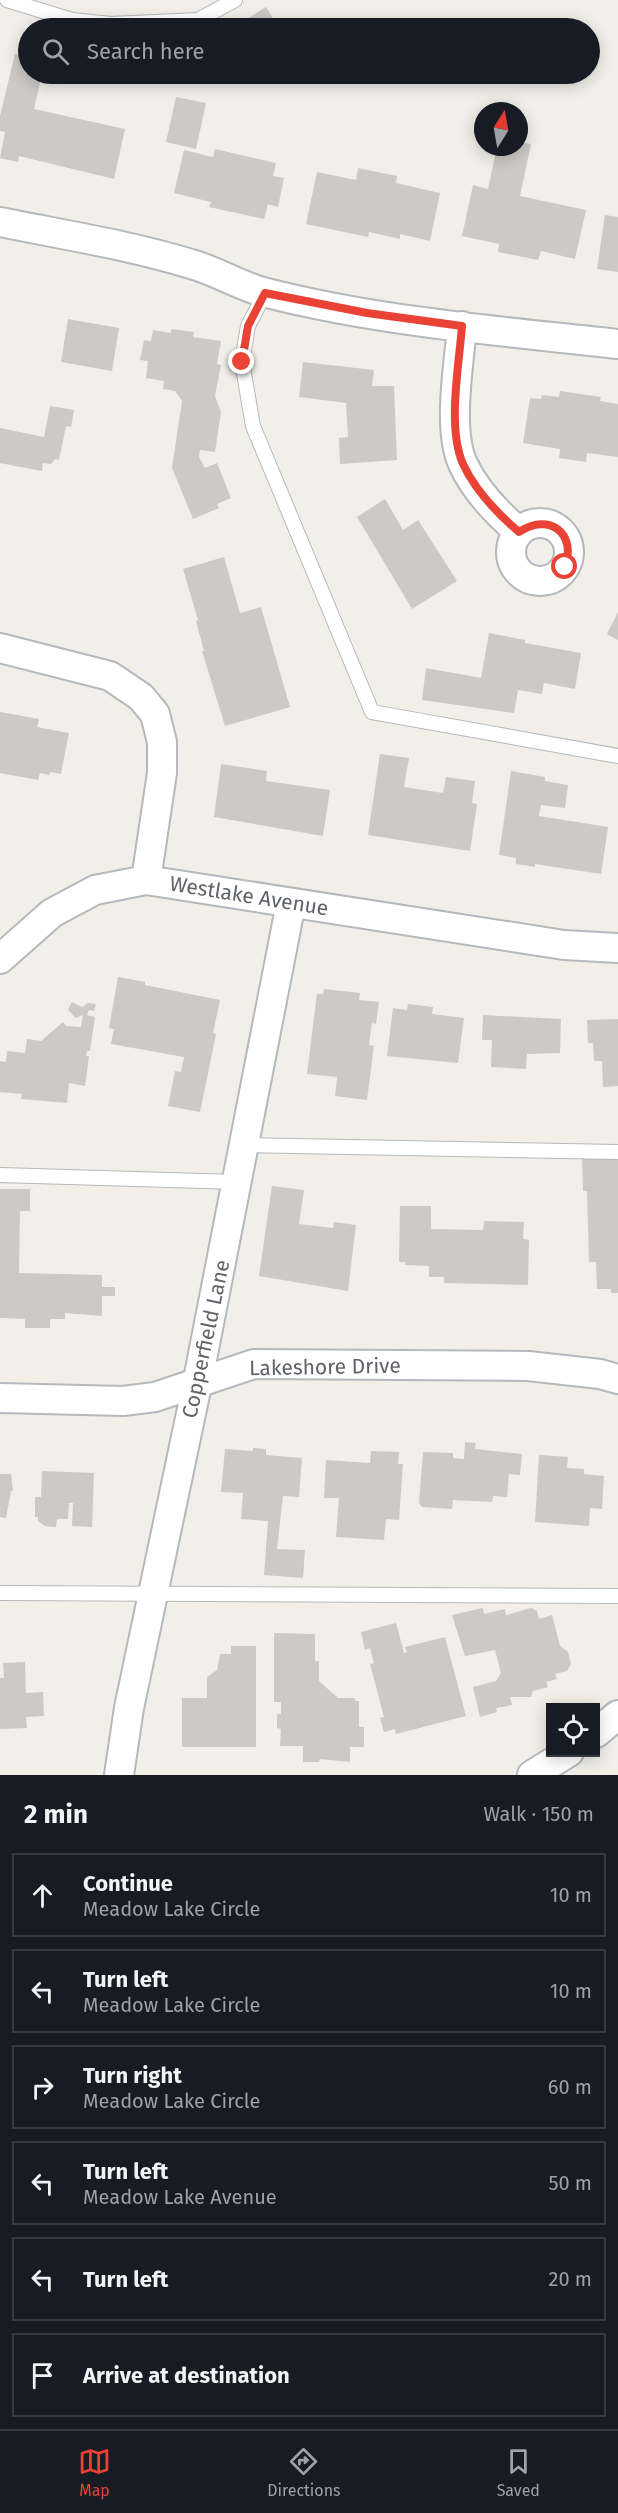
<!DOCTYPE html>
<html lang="en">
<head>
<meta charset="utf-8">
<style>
  body { margin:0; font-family:"Fira Sans",sans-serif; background:#242831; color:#f1f3f6 }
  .controls { position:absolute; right:18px; bottom:18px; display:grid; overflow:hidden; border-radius:0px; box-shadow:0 3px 15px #0003 }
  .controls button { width:54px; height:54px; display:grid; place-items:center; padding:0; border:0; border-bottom:2px solid #363941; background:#171b24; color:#f1f3f6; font:30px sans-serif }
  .compass { position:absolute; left:474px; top:102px; width:54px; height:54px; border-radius:50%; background:#171b24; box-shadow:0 3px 15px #0003; rotate:11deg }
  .stop { position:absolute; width:18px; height:18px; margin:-14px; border:4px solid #ea4335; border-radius:50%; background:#fff }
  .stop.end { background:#ea4335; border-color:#fff; box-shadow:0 2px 6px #0008 }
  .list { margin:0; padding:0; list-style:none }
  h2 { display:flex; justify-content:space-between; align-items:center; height:78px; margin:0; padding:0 24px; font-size:26px }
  h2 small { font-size:20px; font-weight:400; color:#9ea1a6 }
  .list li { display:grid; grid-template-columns:39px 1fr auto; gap:18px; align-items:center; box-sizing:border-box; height:84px; margin:0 12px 12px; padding:0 12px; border:2px solid #363941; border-radius:0px }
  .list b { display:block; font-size:22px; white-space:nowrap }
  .list p { margin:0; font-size:20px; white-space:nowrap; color:#9ea1a6 }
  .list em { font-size:20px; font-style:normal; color:#9ea1a6 }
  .icon { flex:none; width:33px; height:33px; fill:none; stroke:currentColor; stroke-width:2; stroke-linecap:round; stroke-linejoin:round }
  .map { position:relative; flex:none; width:618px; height:1775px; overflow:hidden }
  .search { position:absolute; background:#171b24; box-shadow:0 3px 15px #0003; left:18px; right:18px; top:18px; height:66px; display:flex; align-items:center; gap:15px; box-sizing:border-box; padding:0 21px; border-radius:33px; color:#9ea1a6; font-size:22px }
  .sheet { height:654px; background:#171b24 }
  nav { display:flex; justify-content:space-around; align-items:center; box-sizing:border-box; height:84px; border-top:2px solid #363941; background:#171b24; font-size:16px; color:#9ea1a6 }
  nav a { display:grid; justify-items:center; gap:3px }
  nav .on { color:#ea4335 }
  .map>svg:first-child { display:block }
  .building { fill:#cccac5 }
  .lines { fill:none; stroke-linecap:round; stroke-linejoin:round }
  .service-casing { stroke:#b5b8bc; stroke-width:16 }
  .minor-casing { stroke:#b5b8bc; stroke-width:32 }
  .service { stroke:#fff; stroke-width:14 }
  .minor { stroke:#fff; stroke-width:28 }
  .route { stroke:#ea4335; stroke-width:8 }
  .labels { text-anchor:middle; stroke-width:4.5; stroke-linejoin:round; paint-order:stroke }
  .street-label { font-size:21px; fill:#5f6368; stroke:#fff }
</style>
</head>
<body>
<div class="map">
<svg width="618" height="1775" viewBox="0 0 618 1775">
  <rect width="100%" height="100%" fill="#f1efe8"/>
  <path class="building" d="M266,7L279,28H232Z
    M15,54L28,57V74H42L34,109L125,129L114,179L19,156L18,162L0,158L5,132L0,131V116Z
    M176,97L206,103L196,149L166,142Z
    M519,142L531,144L520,196L586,210L575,259L541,251L538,260L498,252L499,244L462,236L473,185L488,189L497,147H519Z
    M215,149L276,163L273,176L284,178L278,207L268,204L264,219L209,207L211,202L174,193L184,150L213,157Z
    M358,168L397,176L396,183L440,193L430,241L400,234V239L369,232L368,237L306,224L317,172L356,180Z
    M605,215L618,217V272L597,269Z
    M68,319L119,328L112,371L61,362Z
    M171,329L194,332L193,337L221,341L217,364L221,365L215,396L221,412L215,452L200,450L199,457L205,468L217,463L231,498L217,504L219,508L193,519L172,468L182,401L175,391L163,389L164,381L146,378L148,361L140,360L144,340L151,341L153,330L171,333Z
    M303,362L374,370L372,386H394L397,460L340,464L339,438L348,437L346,403L299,397Z
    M560,391L601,397L600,401L618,404V457L587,453L586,462L559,458L560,449L523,443L530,398L541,399L542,395L559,397Z
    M50,406L74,410L71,427L66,426L59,460L55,459L51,464L43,463L42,471L0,463V428L44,437Z
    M385,499L403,530L418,520L457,581L412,609L357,517Z
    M224,557L240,613L261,607L290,707L225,726L202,651H204L196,621L198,620L183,569Z
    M618,612V640L607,634Z
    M489,633L525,640V643L581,653L575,689L544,683L542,694L518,690L514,713L422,700L426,668L481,678Z
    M0,712L39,719L37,727L69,733L61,774L50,772V775L40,773L38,780L0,773Z
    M380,754L409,758L404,787L443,793L446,777L475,781L472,803L477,804L470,851L368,835Z
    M221,764L267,771L266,781L330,790L323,836L214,817Z
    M511,771L545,777V781L568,785L565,808L541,805L539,816L608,827L601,874L535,864V867L516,864V858L499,855Z
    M118,977L145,982V985L220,1000L213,1033L216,1034L200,1112L168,1106L175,1071L181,1072L184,1057L111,1044L114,1029L109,1028Z
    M324,989L360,993L359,1000L379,1002L376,1024L372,1023L369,1045L374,1046L367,1100L335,1096L337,1077L307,1074L317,994H323Z
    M72,1002L82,1007L88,1003L96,1004L94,1011L89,1010L87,1015L95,1017L90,1051H87L86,1056H89L85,1086L69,1083L67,1103L21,1099L22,1094L0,1092V1061L6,1062L7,1051L25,1053L27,1039L41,1041L63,1022L66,1026L81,1027L83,1015L76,1018L68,1010Z
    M408,1004L433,1007L432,1014L464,1018L458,1063L387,1056L393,1008L407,1010Z
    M483,1015L561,1019L560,1053L527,1054L526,1069L491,1067L492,1040H482Z
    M618,1019V1086L603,1087L602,1061H594L593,1043H588L587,1020Z
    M618,1157V1293H611V1289H597L596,1262H589L587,1191H583L582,1158Z
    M272,1186L304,1190L299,1224L333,1228L334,1222L356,1225L348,1291L259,1276Z
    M0,1189H30V1211H20L19,1273L102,1275V1287H115V1296H102V1316L65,1313V1319H50V1328H25V1319L0,1318Z
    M400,1206H431V1229L483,1230L484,1221L524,1222L523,1239L529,1240L528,1285L444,1283V1277H429V1266L405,1265V1262H399Z
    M465,1442L476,1443L475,1449L522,1454L520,1475L509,1474L507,1497L493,1496L492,1502L453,1500L452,1509L422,1507L419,1503L423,1452L453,1453V1458L464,1459Z
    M253,1448L266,1449V1455L302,1458L299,1497L283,1496L277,1549L305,1550L303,1578L264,1575L268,1521L241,1519L243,1493L221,1492L225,1449L253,1451Z
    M371,1451L399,1452L398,1464H403L399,1520L386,1519L384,1540L336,1537L339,1498H324L326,1460L370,1463Z
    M539,1455L568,1457L567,1468L584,1469V1474L604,1476L602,1509L590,1508L589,1526L535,1522Z
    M42,1471L94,1473L92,1527L72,1526L73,1503H69L68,1519H57L56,1527L45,1526L38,1521V1517H35V1497H41Z
    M0,1474H11L13,1491H11L6,1518L0,1517Z
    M483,1608L484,1614L505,1609L506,1615L531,1608L537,1611L539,1619L552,1615L560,1646L568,1652L571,1664L567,1671L555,1674L557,1679L546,1682L548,1687L533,1691L531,1697H510L512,1705L496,1708L497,1712L480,1717L473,1687L496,1681L501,1673L495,1650L465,1656L452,1615Z
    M396,1623L404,1653L407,1652L405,1647L445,1637L466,1716L396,1734L395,1729L384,1732L380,1718L384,1717L370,1664L374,1663L370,1648L365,1650L361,1632Z
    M274,1633L315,1634V1661H319V1681L338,1698H355V1701H359V1727H364V1747H350V1762L320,1759L319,1762H303V1746H280L281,1729L277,1728V1714H281V1702H274Z
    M231,1646H256V1747H182V1698H207V1677L217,1670L220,1654H231Z
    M25,1662L26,1693L43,1692L44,1716L26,1717L27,1728L0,1729V1678H4L3,1663Z"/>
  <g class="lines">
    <defs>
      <path id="service" d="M7,0L72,20L111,24L198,20L235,0
        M265,293L248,326L242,362L253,426L372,712L618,756
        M245,1145L618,1152
        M0,1175L237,1182
        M0,1593L618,1596"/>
      <path id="minor" d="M0,222C64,235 129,245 191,264C217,271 241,287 267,293C381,322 501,331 618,344
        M462,326C459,365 447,429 463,464C475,490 498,514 519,532
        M511 552a29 29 0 1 1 58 0a29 29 0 1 1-58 0Z
        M0,648L110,676L141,697L155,714L162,742V773L146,880
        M0,959L52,913L95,890L146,880L564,945L618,948
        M0,1398L123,1401L155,1397L254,1364L528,1366L600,1374L618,1379
        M596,1733L618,1715
        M119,1775L129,1708L197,1385L291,903
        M532,1775L569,1752"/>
    </defs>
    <use href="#service" class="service-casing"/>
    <use href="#minor" class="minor-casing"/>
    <use href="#service" class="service"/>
    <use href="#minor" class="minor"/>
  </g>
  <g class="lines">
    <path class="route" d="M242,362L248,326L265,293L367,313L462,326C459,365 447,428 463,464C475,490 498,514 519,532C549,512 577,533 565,567"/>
  </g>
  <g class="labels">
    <g class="street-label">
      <text transform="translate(249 896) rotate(9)" y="7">Westlake Avenue</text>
      <text transform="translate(206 1339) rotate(-78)" y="7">Copperfield Lane</text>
      <text transform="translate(325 1367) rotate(-1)" y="7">Lakeshore Drive</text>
    </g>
  </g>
</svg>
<div class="controls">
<button><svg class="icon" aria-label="locate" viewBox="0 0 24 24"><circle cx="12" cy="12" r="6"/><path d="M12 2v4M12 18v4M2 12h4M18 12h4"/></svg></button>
</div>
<svg class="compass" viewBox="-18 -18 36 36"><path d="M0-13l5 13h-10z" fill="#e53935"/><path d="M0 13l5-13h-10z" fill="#9ea1a6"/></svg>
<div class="stop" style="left:565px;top:567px"></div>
<div class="stop end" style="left:242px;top:362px"></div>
<div class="search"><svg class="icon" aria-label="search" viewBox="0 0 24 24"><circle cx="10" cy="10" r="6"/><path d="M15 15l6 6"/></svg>Search here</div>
</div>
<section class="sheet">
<h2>2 min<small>Walk · 150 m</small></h2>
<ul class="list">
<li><svg class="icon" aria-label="ahead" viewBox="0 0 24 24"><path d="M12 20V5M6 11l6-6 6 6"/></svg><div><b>Continue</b><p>Meadow Lake Circle</p></div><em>10 m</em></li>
<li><svg class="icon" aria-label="left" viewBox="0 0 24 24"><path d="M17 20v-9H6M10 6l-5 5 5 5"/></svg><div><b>Turn left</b><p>Meadow Lake Circle</p></div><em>10 m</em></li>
<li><svg class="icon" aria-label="right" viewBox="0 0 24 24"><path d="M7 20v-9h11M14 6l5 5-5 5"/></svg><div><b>Turn right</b><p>Meadow Lake Circle</p></div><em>60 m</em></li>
<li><svg class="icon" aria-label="left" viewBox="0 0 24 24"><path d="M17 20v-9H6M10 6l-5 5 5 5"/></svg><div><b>Turn left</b><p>Meadow Lake Avenue</p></div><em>50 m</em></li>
<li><svg class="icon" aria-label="left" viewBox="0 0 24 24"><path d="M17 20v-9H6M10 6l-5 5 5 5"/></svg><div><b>Turn left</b></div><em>20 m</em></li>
<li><svg class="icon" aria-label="arrive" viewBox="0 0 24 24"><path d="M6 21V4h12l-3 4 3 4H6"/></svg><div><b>Arrive at destination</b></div></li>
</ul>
</section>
<nav>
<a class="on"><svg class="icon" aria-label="map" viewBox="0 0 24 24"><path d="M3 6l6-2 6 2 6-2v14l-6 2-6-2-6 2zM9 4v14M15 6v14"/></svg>Map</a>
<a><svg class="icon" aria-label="directions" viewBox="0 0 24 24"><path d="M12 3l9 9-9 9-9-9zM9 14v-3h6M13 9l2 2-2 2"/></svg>Directions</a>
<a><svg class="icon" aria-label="saved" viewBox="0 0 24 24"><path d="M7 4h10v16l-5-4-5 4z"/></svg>Saved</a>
</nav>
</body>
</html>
